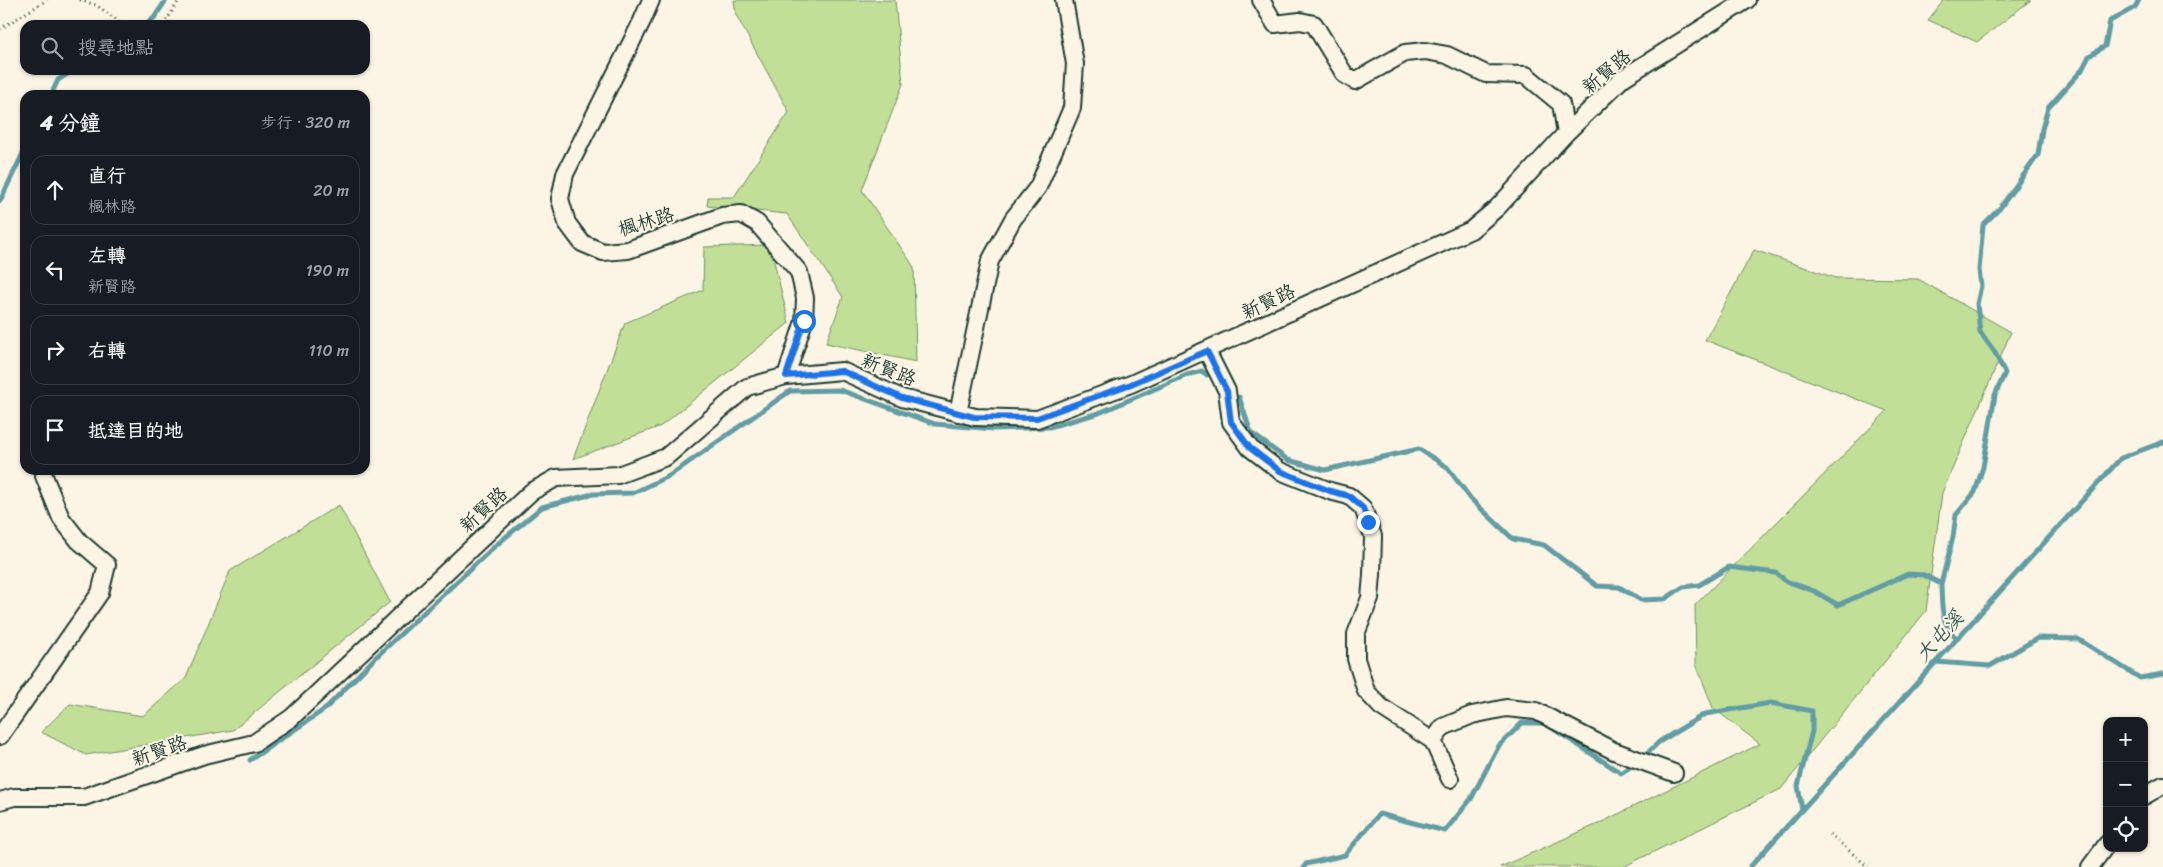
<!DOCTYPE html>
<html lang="zh-TW">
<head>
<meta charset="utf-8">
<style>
  body { margin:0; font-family:Sriracha,"LXGW WenKai TC",sans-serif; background:#242831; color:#f1f3f6 }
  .controls { position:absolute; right:15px; bottom:15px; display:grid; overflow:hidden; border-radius:10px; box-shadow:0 1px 4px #0004 }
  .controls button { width:45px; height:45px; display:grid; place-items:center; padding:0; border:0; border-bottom:1px solid #363941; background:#171b24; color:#f1f3f6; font:25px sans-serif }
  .stop { position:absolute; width:15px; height:15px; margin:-11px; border:4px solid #1a73e8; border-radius:50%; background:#fff }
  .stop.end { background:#1a73e8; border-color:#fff; box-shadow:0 1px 5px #0008 }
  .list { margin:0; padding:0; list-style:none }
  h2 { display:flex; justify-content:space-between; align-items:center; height:65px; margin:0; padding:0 20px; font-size:21px }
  h2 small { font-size:16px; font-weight:400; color:#9ea1a6 }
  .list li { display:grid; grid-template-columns:32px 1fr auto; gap:15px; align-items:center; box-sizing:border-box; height:70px; margin:0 10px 10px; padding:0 10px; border:1px solid #363941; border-radius:15px }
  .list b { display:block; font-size:19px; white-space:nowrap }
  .list p { margin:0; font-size:16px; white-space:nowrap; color:#9ea1a6 }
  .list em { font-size:16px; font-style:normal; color:#9ea1a6 }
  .icon { flex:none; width:28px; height:28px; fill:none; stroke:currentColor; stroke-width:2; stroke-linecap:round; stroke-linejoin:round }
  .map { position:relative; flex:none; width:2163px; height:867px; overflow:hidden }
  .search { position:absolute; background:#171b24; box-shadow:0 1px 4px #0004; left:20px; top:20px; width:350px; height:55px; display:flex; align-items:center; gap:12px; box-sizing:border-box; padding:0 18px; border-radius:15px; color:#9ea1a6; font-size:19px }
  .panel { position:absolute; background:#171b24; box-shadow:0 1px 4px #0004; left:20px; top:90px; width:350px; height:385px; border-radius:15px }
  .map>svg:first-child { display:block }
  .green { fill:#c2df97; stroke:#708e66 }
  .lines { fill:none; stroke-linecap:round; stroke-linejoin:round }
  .stream { stroke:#629da4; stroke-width:5 }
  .minor-casing { stroke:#1f3d34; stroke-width:20 }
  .path { stroke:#1f3d34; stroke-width:3; stroke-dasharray:1 4; stroke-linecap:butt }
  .minor { stroke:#fcf5e5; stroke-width:16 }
  .route { stroke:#1a73e8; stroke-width:6 }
  .labels { text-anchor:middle; stroke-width:4; stroke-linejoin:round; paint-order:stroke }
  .street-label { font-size:19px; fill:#1f3d34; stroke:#fcf5e5 }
  .water-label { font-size:20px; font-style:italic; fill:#355d59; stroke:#fcf5e5 }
</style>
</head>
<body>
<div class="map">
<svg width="2163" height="867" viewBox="0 0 2163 867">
  <rect width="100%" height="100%" fill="#fcf5e5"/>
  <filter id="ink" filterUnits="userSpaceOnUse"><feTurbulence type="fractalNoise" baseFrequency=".02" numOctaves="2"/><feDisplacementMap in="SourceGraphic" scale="10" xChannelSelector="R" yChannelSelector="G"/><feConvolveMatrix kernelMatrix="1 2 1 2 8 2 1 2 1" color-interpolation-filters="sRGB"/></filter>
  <g filter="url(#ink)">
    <path class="green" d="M734,0H895L903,84L862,190L914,267L916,362L826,343L843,297L787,214L707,206L708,197H734L789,112L736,15Z
      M1944,0H2031L1977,42L1928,20Z
      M770,245L789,323L661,426L573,459L625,323L703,290L704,247Z
      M1754,250L1836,278L1918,279L2011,332L1942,493L1926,611L1781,789L1623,867H1500L1598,824L1760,744L1713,708L1696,664L1695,605L1887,411L1705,340Z
      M339,505L390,602L233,730L86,755L41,732L70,704L143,716L186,678L230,571Z"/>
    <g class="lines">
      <path class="stream" d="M144,25L154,18L166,0
        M51,95L58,80L74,70
        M0,201L25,149
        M1239,397L1251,433L1288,460L1325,470L1419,449L1447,467L1471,499L1513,539L1544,545L1597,586L1619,587L1641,600L1665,599L1683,587L1699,585L1729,567L1776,573L1786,581L1814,591L1838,605L1908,574L1924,575L1941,584C1942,607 1940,622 1957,639
        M1941,584L1953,537L1956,515L1975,492L1983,467L1995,395L2005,373L1994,351L1980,332L1977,304L1981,286L1979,270L1983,225L2000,208L2038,155L2042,129L2048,108L2082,70L2089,56L2105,46L2110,21L2135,7L2139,0
        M1936,662L1990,666L2038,638L2078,639L2140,678L2163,674
        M1552,728L1621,773L1635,764
        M1642,758L1659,742L1705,714L1771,703L1812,711V731L1798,786L1802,810
        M250,760L325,709L375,658L495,546L542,507L593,494L633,493L669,476L790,391L840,390L935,424L994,429L1049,427L1099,413L1187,375L1202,371L1207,375
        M1304,867L1306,864L1345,855L1379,814L1445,831L1471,799L1498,747L1522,723H1545
        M1750,867L2121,458L2163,442"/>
      <defs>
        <path id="minor" d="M651,0L642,21L565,174L560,199L567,223L582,243L603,252L628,250L722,216L741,214L757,223L799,272L805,298L804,321L786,376
          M1261,0L1275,24L1300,21L1314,24L1345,75L1355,81L1405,53L1425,51L1447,55L1486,74L1526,75L1561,104L1566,133
          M1207,351L1227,391L1231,422L1250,448L1280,471L1330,491L1349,496L1363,508L1373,536L1372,575L1370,598L1356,634V659L1366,691L1381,707L1433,741L1450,779
          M958,413L990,261L1013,219L1038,187L1072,108L1075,64L1064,0
          M0,736L100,593L107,565L79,541L61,518L44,476
          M1433,741L1443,727L1472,715L1506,708L1536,711L1614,751L1674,773
          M2144,796L2163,785
          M0,801L14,797H84L204,755L254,743L291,718L531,492L556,478L618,475L666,457L747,387L786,376L842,371L902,398L975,417L1037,419L1131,384L1471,230L1497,208L1566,133L1623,78L1747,0
          M2090,867L2107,844"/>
      </defs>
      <use href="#minor" class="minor-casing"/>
      <path class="path" d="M80,0L96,5L124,25
        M164,25L179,0
        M0,29L47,0
        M1830,834L1868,867"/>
      <use href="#minor" class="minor"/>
    </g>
  </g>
  <g class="lines" filter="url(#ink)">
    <path class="route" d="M804,321L786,376L842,371L902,398L974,417L1037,418L1131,384L1207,351L1227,391L1231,422L1250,448L1280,471L1330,491L1349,496L1363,508L1368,522"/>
  </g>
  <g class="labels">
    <g class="street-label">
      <text transform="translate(1606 71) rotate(-40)" y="7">新賢路</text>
      <text transform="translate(646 221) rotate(-17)" y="7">楓林路</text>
      <text transform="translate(1268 301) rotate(-25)" y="7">新賢路</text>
      <text transform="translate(889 369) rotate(22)" y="7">新賢路</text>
      <text transform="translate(483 509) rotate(-43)" y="7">新賢路</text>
      <text transform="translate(159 750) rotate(-19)" y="7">新賢路</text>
    </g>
    <g class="water-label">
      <text transform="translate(1939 636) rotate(-48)" y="7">大屯溪</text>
    </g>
  </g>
</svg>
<div class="controls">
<button>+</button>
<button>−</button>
<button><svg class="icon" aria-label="locate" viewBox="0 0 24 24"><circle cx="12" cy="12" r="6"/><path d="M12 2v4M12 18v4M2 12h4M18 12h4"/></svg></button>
</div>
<div class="stop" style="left:804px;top:321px"></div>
<div class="stop end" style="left:1368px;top:522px"></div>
<div class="search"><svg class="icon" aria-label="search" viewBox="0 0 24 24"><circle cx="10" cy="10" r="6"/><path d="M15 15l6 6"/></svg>搜尋地點</div>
<section class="panel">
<h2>4 分鐘<small>步行 · 320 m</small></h2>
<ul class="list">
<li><svg class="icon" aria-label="ahead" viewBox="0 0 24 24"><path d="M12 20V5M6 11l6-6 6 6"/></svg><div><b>直行</b><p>楓林路</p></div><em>20 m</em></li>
<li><svg class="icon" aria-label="left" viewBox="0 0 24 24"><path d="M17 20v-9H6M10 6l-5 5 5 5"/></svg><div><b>左轉</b><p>新賢路</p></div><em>190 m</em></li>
<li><svg class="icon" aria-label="right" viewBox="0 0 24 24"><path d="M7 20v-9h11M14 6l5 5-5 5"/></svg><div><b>右轉</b></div><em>110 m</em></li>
<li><svg class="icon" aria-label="arrive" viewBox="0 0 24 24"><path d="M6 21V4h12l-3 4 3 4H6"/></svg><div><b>抵達目的地</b></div></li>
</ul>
</section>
</div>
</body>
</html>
